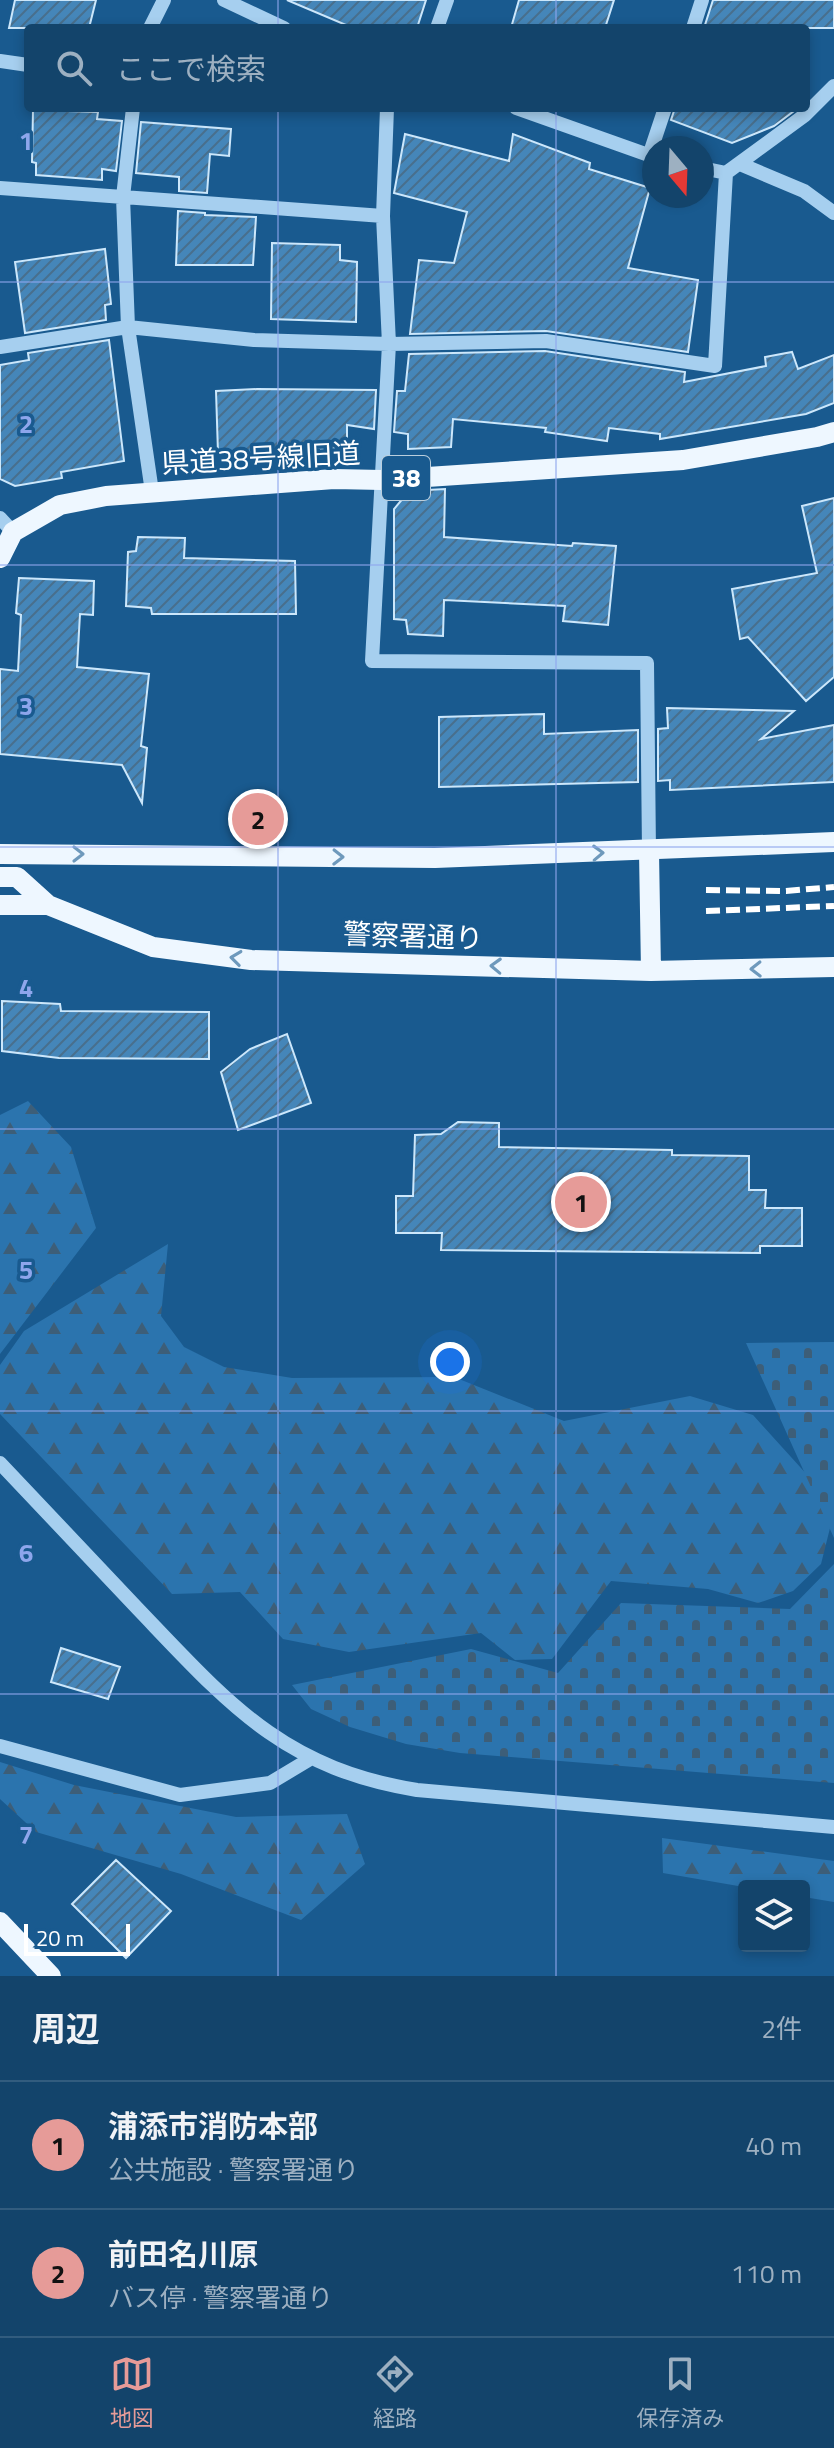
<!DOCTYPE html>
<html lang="ja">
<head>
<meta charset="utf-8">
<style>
  body { margin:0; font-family:"Titillium Web","Noto Sans JP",sans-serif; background:#204e73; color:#f1f3f6 }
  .controls { position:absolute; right:24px; bottom:24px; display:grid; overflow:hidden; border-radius:8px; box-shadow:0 4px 12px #0003 }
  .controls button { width:72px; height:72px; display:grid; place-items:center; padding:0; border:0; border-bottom:2px solid #325c7e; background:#13446b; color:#f1f3f6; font:40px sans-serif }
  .compass { position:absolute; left:642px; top:136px; width:72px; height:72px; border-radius:50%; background:#13446b; box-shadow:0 4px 12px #0003; rotate:161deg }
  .scale { position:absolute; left:24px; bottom:20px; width:106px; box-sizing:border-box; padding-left:8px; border:4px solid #fff; border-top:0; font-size:22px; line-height:28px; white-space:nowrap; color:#fff; -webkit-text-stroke:6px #195a8f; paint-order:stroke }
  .you { position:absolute; left:450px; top:1362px; width:28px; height:28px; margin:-20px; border:6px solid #fff; border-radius:50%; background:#1a73e8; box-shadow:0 0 0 12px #1a73e833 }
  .badge { display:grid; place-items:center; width:52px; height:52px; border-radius:50%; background:#e69b98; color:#111; font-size:26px; font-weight:700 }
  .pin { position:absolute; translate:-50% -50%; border:4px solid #fff; box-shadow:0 2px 8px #0006 }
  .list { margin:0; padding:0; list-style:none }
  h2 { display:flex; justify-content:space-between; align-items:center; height:104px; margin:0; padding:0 32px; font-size:34px }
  h2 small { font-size:26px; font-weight:400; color:#9db0c1 }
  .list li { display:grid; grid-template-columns:52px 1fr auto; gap:24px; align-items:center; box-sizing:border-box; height:128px; padding:0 32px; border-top:2px solid #325c7e }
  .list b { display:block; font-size:30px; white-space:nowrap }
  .list p { margin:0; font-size:26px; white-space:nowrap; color:#9db0c1 }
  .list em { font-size:26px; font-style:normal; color:#9db0c1 }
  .icon { flex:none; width:44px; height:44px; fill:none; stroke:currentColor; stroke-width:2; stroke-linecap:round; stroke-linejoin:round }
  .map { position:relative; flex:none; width:834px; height:1976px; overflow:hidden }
  .search { position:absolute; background:#13446b; box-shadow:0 4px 12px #0003; left:24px; right:24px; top:24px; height:88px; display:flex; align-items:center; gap:20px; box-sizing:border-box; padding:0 28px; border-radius:8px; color:#9db0c1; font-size:30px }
  .sheet { height:360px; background:#13446b }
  nav { display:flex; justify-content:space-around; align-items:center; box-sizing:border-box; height:112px; border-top:2px solid #325c7e; background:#13446b; font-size:22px; color:#9db0c1 }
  nav a { display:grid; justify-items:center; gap:4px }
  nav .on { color:#e69b98 }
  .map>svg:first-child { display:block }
  .forest { fill:url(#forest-firs) }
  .cemetery { fill:url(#cemetery-stones) }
  .building { fill:url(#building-hatch); stroke:#cce7fb; stroke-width:2 }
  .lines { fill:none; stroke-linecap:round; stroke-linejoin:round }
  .minor { stroke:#a6cfef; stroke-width:14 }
  .major { stroke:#eef7ff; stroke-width:20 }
  .rail { stroke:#fff; stroke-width:6; stroke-dasharray:14 6; stroke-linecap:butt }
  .oneway { stroke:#6e99bc }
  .grid { fill:none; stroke:#8ea6ec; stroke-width:2; stroke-opacity:0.55 }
  .labels { text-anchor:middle; stroke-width:7; stroke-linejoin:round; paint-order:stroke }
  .shield { fill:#195a8f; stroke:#bacedd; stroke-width:2 }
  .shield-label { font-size:26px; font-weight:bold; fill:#fff }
  .street-label { font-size:28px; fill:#fff; stroke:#195a8f }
  .grid-label { font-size:26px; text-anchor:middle; font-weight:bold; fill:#8ea6ec; stroke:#195a8f; stroke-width:7; stroke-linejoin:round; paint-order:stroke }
</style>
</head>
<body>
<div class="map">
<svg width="834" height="1976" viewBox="0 0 834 1976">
  <defs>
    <pattern id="forest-firs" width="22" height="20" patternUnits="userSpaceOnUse" patternTransform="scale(2)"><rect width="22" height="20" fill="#2b74ae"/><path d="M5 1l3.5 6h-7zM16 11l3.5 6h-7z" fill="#3d5e78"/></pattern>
    <pattern id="cemetery-stones" width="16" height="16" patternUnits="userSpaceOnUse" patternTransform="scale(2)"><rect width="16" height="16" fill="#2b74ae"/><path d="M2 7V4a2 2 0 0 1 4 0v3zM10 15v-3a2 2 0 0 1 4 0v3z" fill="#3d5e78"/></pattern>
    <pattern id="building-hatch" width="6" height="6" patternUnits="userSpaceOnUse" patternTransform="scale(2)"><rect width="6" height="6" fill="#4586b9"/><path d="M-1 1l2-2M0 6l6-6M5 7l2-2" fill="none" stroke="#486f8d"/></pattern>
  </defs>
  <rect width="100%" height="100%" fill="#195a8f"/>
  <path class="forest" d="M28,1101L71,1147L96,1228L0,1354V1115Z
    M168,1244L161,1316L184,1347L224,1367L292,1378L454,1377L564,1421L690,1396L753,1415L810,1478L830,1528L821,1564L793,1591L758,1603L708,1589L611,1581L552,1659L515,1660L481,1633L349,1652L283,1639L240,1592L172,1594L0,1414V1365L24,1331Z
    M0,1762L74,1785L236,1817L347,1814L365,1864L301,1920L181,1874L36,1832L0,1799Z
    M662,1838L834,1861V1902L804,1897V1886L744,1887L663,1873Z"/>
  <path class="cemetery" d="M834,1342V1538L746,1343Z
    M834,1564V1783L460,1753L406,1744L350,1727L311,1709L292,1685L471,1649L558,1673L621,1603L790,1609Z"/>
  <path class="building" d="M15,0H96L89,28H9Z
    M287,0H426L417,28H353Z
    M519,0H614L605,28H511Z
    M713,0H834V28H704Z
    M675,108H798L774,126L732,143L671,120Z
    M33,110L98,112L97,119L122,121L116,171L102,169V180L36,175V163L32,162Z
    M141,122L231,129L229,156L210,154L207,193L179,191V177L136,173Z
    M405,134L509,161L513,134L590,163L589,169L650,188L628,268L698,280L688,352L546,331L410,334L419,260L454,263L467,212L394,193Z
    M178,211L205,213V215L256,217L253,265H176Z
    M272,243L340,245V260L357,262L356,322L271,319Z
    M105,249L111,304L105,305L106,320L25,333L15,262Z
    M109,340L124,461L61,472L62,478L15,486L0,479V365L29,360L28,353Z
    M545,351L685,372L684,382L766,366L765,357L792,352L798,369L834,355V403L806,414L660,439V434L609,428L607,441L545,432L546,428L453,419L451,447L408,449V434L394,432L397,391H405L409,354Z
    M257,389L376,390L374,429L347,425V448L218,453L216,391Z
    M445,489L444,537L572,546L573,543L616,546L608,625L563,621L565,606L444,600L443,636L408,634L406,620L394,619V509L409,491Z
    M834,498V677L806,701L748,637L740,639L732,589L817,573L802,506Z
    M138,537L185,538L184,558L295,561L296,614H152L151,608L126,606L128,552L136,551Z
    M19,578L94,581L93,615L80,614L77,667L149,674L141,746L147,748L142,803L122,765L0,754V669L18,671L21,615L16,613Z
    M667,708L794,711L761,739L834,725V782L670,790V780L658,781V729L668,728Z
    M544,714V734L638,730V782L439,787V717Z
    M2,1001L60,1004L61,1011L209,1012V1059L59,1058L2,1051Z
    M287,1034L311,1103L238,1130L221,1072L250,1049Z
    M458,1122L499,1123V1147L672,1150V1155L749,1156V1190H766L765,1208H802V1246H760V1253L441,1250L442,1233H396V1196H413L415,1135L441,1134Z
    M61,1648L120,1667L108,1699L51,1682Z
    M116,1860L171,1911L126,1958L72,1904Z"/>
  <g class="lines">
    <path class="minor" d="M224,0L284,28
      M150,28L164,0
      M437,28L447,0
      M693,28L702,0
      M0,61L28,65
      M133,108L123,197L128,327L152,492
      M387,108L383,216L389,344L372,661L647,663L649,852
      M516,108L654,157
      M649,156L665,108
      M740,164L804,191L834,213
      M702,168L726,173L805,115L834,86
      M0,188L383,216
      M0,347L128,327L254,340L389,344L546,341L715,366L726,173
      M0,518L13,532
      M0,1463C46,1511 92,1560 138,1609C228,1703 282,1768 417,1790L834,1827
      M0,1746L180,1795L270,1783L310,1759"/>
    <path class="major" d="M0,558L13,532L60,505L106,496L334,479L382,480L683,460L817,437L834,432
      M649,852L651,971
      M0,854L435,858L834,842
      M0,877H17L48,905
      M0,905H48L153,947L251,960L651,971L834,967
      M0,1922L51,1976"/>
    <path class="rail" d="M706,890L786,891L834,887
      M706,911L834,906"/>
  </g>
  <defs><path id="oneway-chevron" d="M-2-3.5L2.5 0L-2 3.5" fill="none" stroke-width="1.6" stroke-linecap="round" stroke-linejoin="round" transform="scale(2)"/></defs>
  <g class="oneway">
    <use href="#oneway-chevron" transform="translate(598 853) rotate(-2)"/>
    <use href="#oneway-chevron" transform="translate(78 854)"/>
    <use href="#oneway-chevron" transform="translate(338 857) rotate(1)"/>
    <use href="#oneway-chevron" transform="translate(236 958) rotate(-173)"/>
    <use href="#oneway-chevron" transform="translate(496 966) rotate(-178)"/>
    <use href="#oneway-chevron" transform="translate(756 969) rotate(179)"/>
  </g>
  <path class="grid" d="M278,0V28M556,0V28M278,108V1976M556,108V1976M0,282H834M0,565H834M0,847H834M0,1129H834M0,1411H834M0,1694H834"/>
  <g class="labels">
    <rect class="shield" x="382" y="456" width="48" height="44" rx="6"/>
    <g class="shield-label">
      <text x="406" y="487">38</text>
    </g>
    <g class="street-label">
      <text transform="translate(261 458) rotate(-3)" y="10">県道38号線旧道</text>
      <text transform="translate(413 936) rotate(2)" y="10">警察署通り</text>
    </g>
  </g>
  <g class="grid-label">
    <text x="26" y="150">1</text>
    <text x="26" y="433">2</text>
    <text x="26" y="715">3</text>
    <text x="26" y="997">4</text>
    <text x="26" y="1279">5</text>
    <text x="26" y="1562">6</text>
    <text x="26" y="1844">7</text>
  </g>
</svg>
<div class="controls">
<button><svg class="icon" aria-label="layers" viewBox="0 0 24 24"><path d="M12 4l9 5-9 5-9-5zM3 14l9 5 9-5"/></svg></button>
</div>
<svg class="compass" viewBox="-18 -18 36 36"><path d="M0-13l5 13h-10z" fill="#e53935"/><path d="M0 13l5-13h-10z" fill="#9db0c1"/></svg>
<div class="scale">20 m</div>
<div class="you"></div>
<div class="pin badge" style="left:581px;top:1202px">1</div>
<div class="pin badge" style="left:258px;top:819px">2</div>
<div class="search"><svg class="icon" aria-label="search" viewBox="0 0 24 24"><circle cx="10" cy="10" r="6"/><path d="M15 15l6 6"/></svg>ここで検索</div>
</div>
<section class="sheet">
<h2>周辺<small>2件</small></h2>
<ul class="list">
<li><span class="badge">1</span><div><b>浦添市消防本部</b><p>公共施設 · 警察署通り</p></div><em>40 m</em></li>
<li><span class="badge">2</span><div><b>前田名川原</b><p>バス停 · 警察署通り</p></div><em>110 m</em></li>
</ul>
</section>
<nav>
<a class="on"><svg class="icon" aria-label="map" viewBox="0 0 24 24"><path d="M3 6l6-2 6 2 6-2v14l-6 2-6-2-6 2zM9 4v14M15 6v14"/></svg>地図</a>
<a><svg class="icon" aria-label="directions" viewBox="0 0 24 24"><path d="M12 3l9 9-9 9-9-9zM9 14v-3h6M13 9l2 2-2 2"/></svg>経路</a>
<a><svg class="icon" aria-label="saved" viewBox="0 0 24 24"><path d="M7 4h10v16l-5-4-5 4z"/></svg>保存済み</a>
</nav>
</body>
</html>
